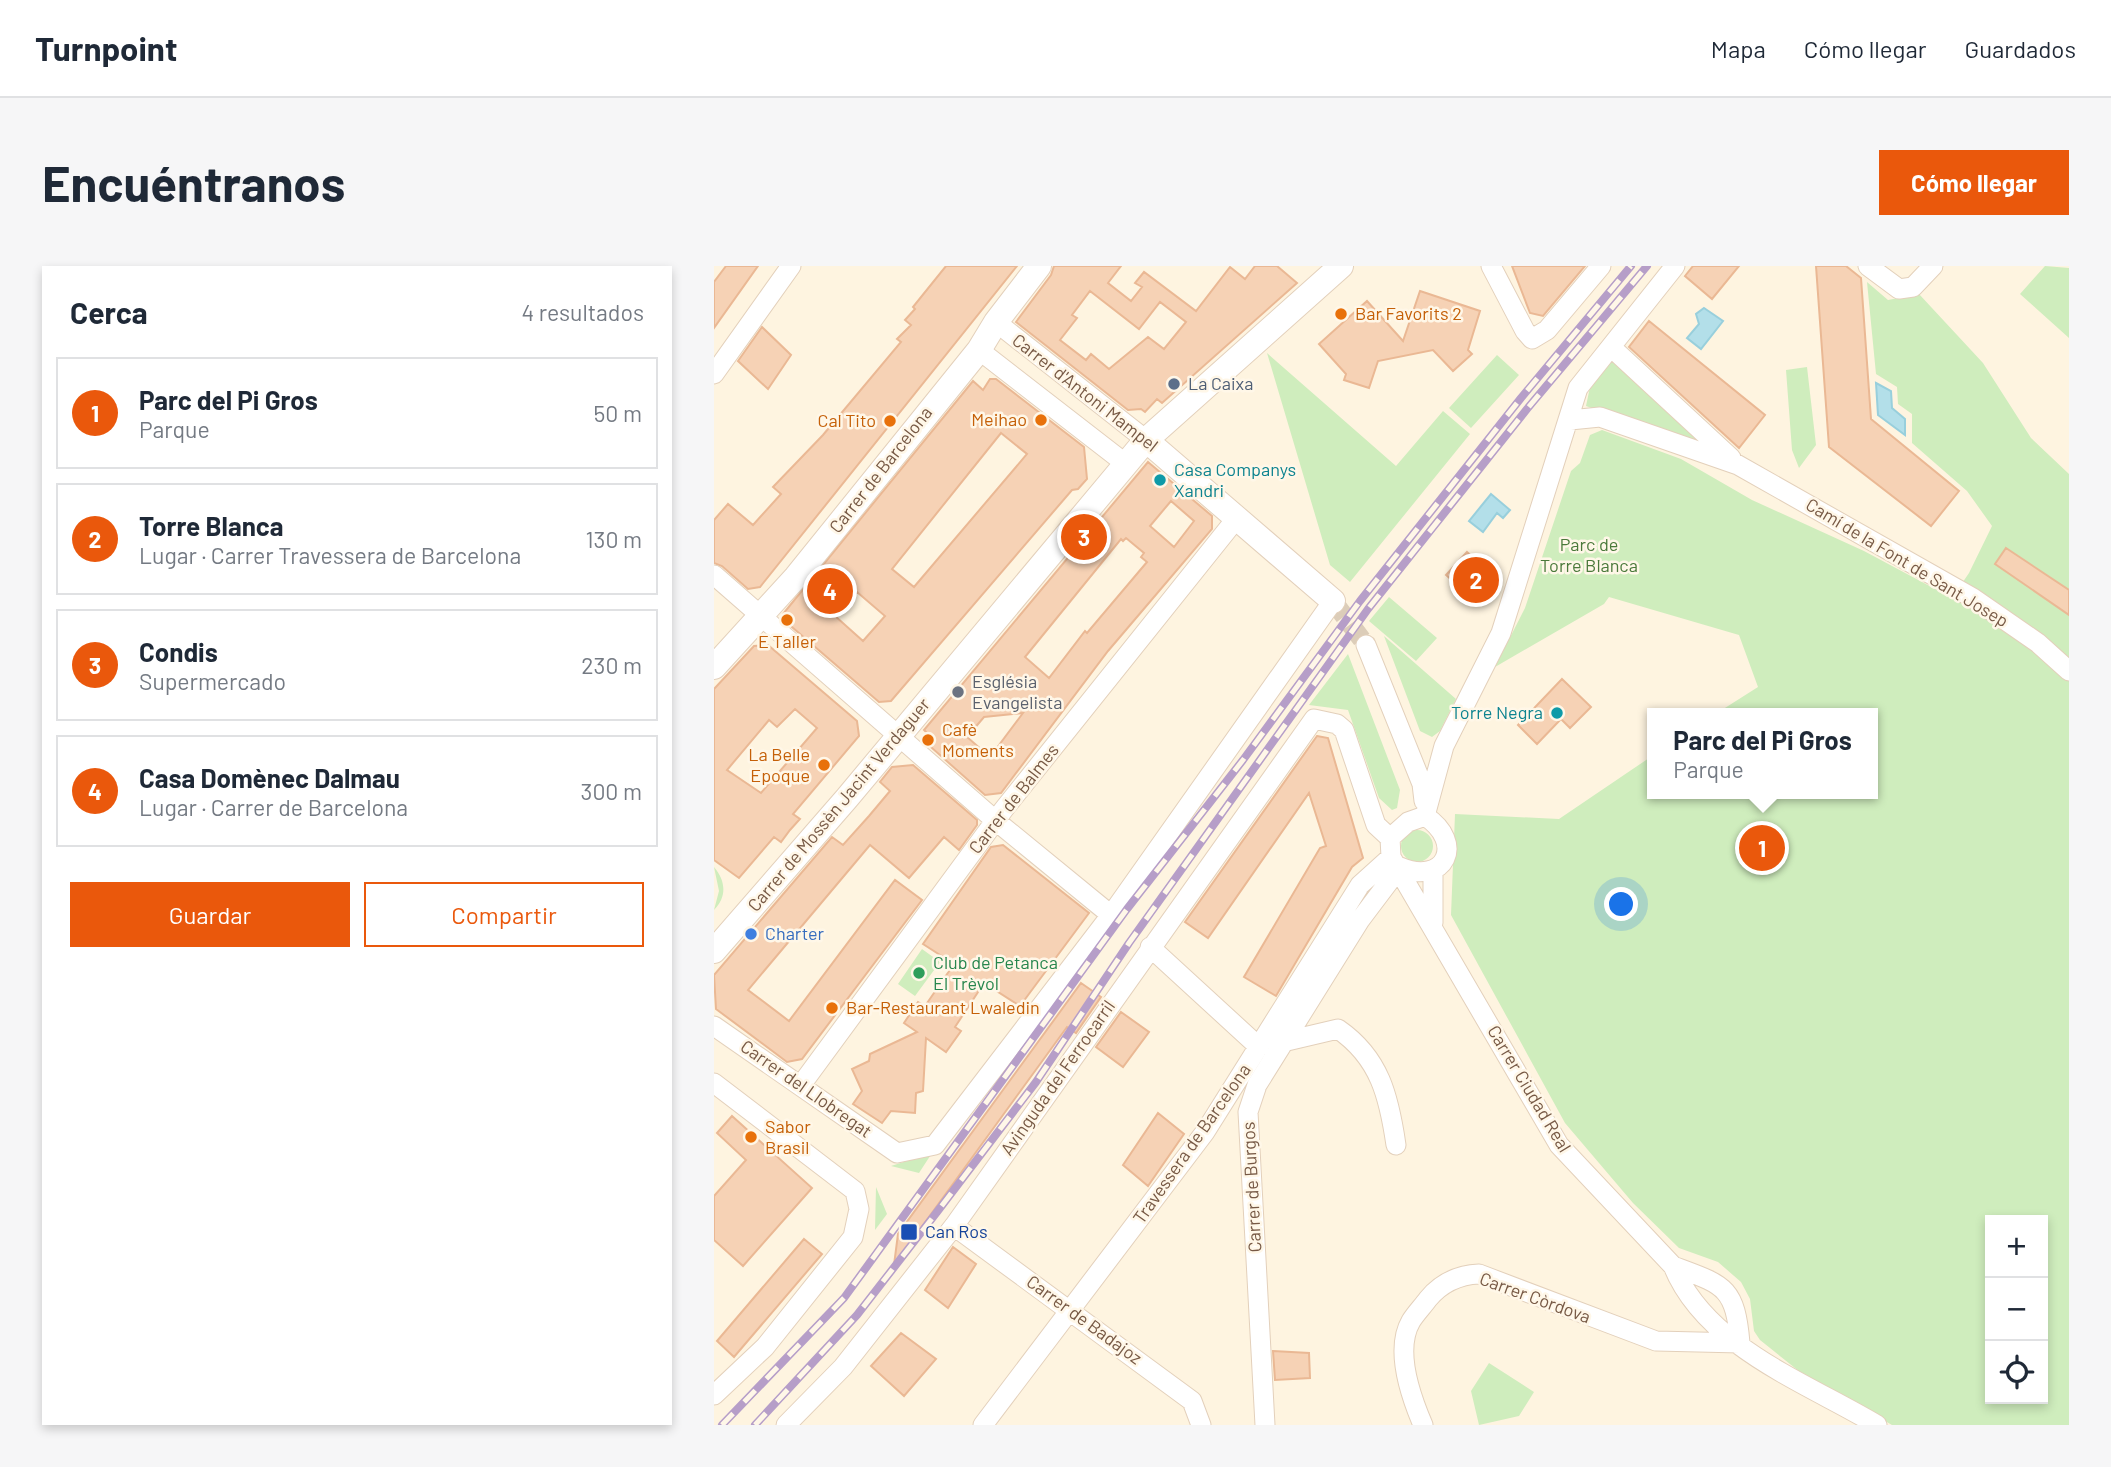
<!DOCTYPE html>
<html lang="es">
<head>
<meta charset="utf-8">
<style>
  body { margin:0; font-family:Barlow,sans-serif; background:#f6f6f7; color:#1f2937 }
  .controls { position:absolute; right:21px; bottom:21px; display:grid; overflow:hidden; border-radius:0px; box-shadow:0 4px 10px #0003 }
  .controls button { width:63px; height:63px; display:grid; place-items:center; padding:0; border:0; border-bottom:2px solid #e0e1e3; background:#fff; color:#1f2937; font:35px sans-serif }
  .you { position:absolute; left:908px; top:639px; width:24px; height:24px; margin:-18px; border:5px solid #fff; border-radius:50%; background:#1a73e8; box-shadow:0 0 0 10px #1a73e833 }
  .badge { display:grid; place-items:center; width:46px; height:46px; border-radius:50%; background:#ea580c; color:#fff; font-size:23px; font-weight:700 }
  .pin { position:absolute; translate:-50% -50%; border:4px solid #fff; box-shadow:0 2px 7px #0006 }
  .popup { position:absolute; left:933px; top:442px; width:231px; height:91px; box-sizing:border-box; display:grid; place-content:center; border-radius:0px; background:#fff; filter:drop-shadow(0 2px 5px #0005); font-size:23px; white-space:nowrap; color:#747a83 }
  .popup b { font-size:26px; color:#1f2937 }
  .popup::after { content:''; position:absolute; left:50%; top:100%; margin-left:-14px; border:14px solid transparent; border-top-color:#fff }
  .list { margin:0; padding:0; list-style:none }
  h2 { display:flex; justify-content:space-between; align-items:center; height:91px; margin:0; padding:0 28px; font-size:30px }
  h2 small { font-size:23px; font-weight:400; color:#747a83 }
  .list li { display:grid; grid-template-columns:46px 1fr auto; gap:21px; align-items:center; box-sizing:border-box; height:112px; margin:0 14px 14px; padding:0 14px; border:2px solid #e0e1e3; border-radius:0px }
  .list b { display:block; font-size:26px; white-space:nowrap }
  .list p { margin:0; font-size:23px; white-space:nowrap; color:#747a83 }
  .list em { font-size:23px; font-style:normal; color:#747a83 }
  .actions { display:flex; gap:14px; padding:21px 28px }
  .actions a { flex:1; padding:16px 0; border:2px solid #ea580c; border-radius:0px; text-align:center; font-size:24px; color:#ea580c }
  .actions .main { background:#ea580c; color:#fff }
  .icon { flex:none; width:38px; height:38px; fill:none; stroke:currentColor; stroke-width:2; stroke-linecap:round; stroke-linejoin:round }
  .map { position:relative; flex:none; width:1355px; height:1159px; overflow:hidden; border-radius:0px }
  header { display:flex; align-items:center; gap:42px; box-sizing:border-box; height:98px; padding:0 35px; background:#fff; border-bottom:2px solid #e0e1e3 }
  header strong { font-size:33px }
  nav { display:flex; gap:38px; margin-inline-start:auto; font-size:24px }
  .intro { display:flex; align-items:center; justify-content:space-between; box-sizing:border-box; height:168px; padding:0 42px }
  h1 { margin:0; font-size:49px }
  .button { padding:18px 32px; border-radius:0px; background:#ea580c; color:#fff; font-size:24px; font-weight:700 }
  main { display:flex; gap:42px; padding:0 42px }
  aside { flex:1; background:#fff; border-radius:0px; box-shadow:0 4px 10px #0003 }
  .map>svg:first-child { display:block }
  .green { fill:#cfedbd; fill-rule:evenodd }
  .water { fill:#b3dfe9; stroke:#98cfdc; stroke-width:2 }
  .building { fill:#f6d2b5; stroke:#eab894; stroke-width:2; fill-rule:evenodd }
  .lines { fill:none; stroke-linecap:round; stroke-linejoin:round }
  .minor-tunnel { stroke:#dccdb9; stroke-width:19; stroke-dasharray:19 10; stroke-linecap:butt }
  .minor-casing { stroke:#e3d0bb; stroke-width:21 }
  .tertiary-casing { stroke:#e3d0bb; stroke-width:26 }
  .minor { stroke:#fff; stroke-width:19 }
  .tertiary { stroke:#fff; stroke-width:24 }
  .rail-casing { stroke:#b69ec8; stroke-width:8 }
  .rail { stroke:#fff7e8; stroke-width:5; stroke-dasharray:16; stroke-linecap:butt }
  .food-dot { fill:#e8710a; stroke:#fff7e8; stroke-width:2.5 }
  .service-dot { fill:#5c6f8a; stroke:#fff7e8; stroke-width:2.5 }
  .culture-dot { fill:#0f9aa8; stroke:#fff7e8; stroke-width:2.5 }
  .worship-dot { fill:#6b7280; stroke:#fff7e8; stroke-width:2.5 }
  .shop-dot { fill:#3f7fe0; stroke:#fff7e8; stroke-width:2.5 }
  .leisure-dot { fill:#2e9e5b; stroke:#fff7e8; stroke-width:2.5 }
  .transit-dot { fill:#1a4fb4; stroke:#fff7e8; stroke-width:2.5 }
  .labels { text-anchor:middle; stroke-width:5; stroke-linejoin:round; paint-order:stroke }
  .food-label { font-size:18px; fill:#c56008; stroke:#fff7e8; text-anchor:start }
  .service-label { font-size:18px; fill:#4e5e75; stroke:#fff7e8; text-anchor:start }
  .street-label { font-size:18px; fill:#775945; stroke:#fff7e8 }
  .culture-label { font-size:18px; fill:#0d838f; stroke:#fff7e8; text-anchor:start }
  .park-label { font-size:18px; fill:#4a793a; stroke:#fff7e8 }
  .worship-label { font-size:18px; fill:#5b616d; stroke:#fff7e8; text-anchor:start }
  .shop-label { font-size:18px; fill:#366cbe; stroke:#fff7e8; text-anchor:start }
  .leisure-label { font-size:18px; fill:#27864d; stroke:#fff7e8; text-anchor:start }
  .transit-label { font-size:18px; fill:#164399; stroke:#fff7e8; text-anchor:start }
</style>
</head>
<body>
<header>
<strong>Turnpoint</strong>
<nav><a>Mapa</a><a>Cómo llegar</a><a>Guardados</a></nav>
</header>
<div class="intro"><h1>Encuéntranos</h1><a class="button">Cómo llegar</a></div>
<main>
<aside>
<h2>Cerca<small>4 resultados</small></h2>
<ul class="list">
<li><span class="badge">1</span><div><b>Parc del Pi Gros</b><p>Parque</p></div><em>50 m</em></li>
<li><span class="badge">2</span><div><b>Torre Blanca</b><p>Lugar · Carrer Travessera de Barcelona</p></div><em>130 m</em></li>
<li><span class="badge">3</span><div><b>Condis</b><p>Supermercado</p></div><em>230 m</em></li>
<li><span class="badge">4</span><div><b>Casa Domènec Dalmau</b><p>Lugar · Carrer de Barcelona</p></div><em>300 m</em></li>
</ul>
<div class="actions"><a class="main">Guardar</a><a>Compartir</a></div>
</aside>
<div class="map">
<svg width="1355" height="1159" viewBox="0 0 1355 1159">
  <rect width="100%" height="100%" fill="#fef4e0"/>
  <path class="green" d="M1331,0L1355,2V72L1306,28Z
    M1153,16L1174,34L1205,28L1269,97L1317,172L1355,208V1159H1178L1086,1106L1046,1074L1040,1065L1036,1033L1027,1016L1004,996L965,982L919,937L851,857L737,649L741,548L845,553L938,490V528H1158V447H1003L1044,421L1025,369L895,331L890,338L781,401L811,342L857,205L866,197L876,169L888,164L967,193L1038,234L1150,285L1238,332L1255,307L1278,260L1253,225L1198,177V148L1184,138L1183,121L1162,108ZM1276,954H1329V1133H1276Z
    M553,87L682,200L729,145L756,168L636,316L616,299Z
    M783,89L805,109L757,162L735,142Z
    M895,95H906L1004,187L872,140L876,121Z
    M1093,101L1102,179L1085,202L1078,184L1072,104Z
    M675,331L723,372L702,395L655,355Z
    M670,370L742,433L726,465L718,471L706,465Z
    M634,388L686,524L683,542L678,544L665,532L634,444L595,439Z
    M687 580a16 16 0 1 1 32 0a16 16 0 1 1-32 0Z
    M0,601C12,615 13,631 0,644L5,625Z
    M208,683L226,696L201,730L184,718Z
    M218,887L205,907L177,900Z
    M162,921L173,948L161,964Z
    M775,1097L820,1126L805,1150L765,1159L757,1125Z"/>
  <path class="water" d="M990,42L1009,55L987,83L973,72L985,58L982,48Z
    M1162,117L1177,125L1178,142L1191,153V169L1164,149Z
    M777,228L796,244L789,252L783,247L769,266L755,255Z"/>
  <path class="building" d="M12,0H44L0,62V16Z
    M232,0H303L46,321L34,323L8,300L0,297V254L14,238L39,259L67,228L59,221L109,169L187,76L183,73L197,59L191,54L201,43L199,41Z
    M340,0H407L394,17L417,35L428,21L421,17L430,6L482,45L516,1L531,13L541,0H563L583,17L448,137L443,133L431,146L427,143L414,144L302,56L337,9ZM376,25L425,63L446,36L472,56L450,83L434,71L395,103L377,88L372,94L346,74L363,52L358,49Z
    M798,0H871L829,50L816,47Z
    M979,0H1025L998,33L971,10Z
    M1102,0H1132L1147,12L1157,153L1245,225L1217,260L1115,181Z
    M706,25L766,45L754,84L758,88L739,105L719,84L664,95L655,122L630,114L632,108L605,78L653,35L689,75Z
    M935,55L1051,149L1025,182L915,81Z
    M48,61L77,89L54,123L24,95Z
    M276,113H282L370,181L373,213L364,223L358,224L177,435L165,436L71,355L73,352L69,348L259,115L269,124ZM287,167L313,188L200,321L178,303ZM143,326L171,350L149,375L121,350Z
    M434,196L498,250V263L394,385L287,527L271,529L209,474L214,468L210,464ZM457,235L480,255L460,281L436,260ZM412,272L430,287L427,291L433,296L373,367L371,365L335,412L311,391L407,273L409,275ZM309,447L276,491L253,471L270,451Z
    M1292,282L1355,324V349L1281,298Z
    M753,286L785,314L767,333L760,327L757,331L732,309Z
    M54,379L143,455L145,470L79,548L86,553L76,564L67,576L60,571L25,612L0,594V423L40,380ZM81,443L103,462L47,527L13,504L55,454L63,461Z
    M848,413L877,441L856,462L847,453L823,478L804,459Z
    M603,470L614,472L649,592L638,601L562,730L530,711L606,582L612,580L595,527L494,672L471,656Z
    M199,499L263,554V559L245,584L230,571L195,612L156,579L34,724L75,755L181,614L208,634L88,793L73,796L2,743L0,709L118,571L129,579L155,550L176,525L166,516L178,501Z
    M289,579L375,647L306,740L270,717L241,761L247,765L232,786L212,772L209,825L202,827L201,847L177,845L168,857L139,838L148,825L138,803L155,795L156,788L203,766L190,757L204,736L211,740L240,698L209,678L277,581Z
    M367,717L387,731L362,767L353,761L180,999L184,968Z
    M407,746L435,766L409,801L382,781Z
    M444,847L470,868L434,920L409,899Z
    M18,850L98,922L29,1000L0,974V930L32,894L3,867Z
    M90,973L108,988L20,1091L3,1075Z
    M239,981L262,998L234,1042L211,1024Z
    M187,1067L222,1093L190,1130L157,1100Z
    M559,1085L595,1087L596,1112L561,1114Z"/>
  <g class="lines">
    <path class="minor-tunnel" d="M619,335L652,379"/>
    <defs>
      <path id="minor" d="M777,0L811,65L818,73L833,64L887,0
        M1154,0L1185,23L1199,21L1219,0
        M282,56L432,174
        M897,81L1017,192
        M265,84L412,198
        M0,108L77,0
        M856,154L886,151L1024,199L1259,332L1324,377L1355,405
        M0,309L282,555L397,649
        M652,379L708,518L710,535
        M711,550L694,556L676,572L677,591L845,879L959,1000C992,1081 1093,1117 1163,1159
        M711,550L730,480L787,367L864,122L961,0
        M686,601C731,620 752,577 711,550
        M719,605V657
        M436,681L545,781
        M0,760L183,887L221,879L397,649L619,335
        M573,775L624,763C666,792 675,831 682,879
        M0,817L141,925L145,943L139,971L51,1081L0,1129
        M87,819L290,543L522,253
        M240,960L478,1135L487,1159
        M959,1000C1010,1019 1021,1020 1026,1077
        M72,1159L129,1101L240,960L600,453L623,458L630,464L662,559L676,572
        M269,1159L491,866L646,619L677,591
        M551,1159L534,846L543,819L646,654L686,601
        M709,1159C697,1131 680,1084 697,1055C702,1047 709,1040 714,1033C727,1017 744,1009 765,1008L942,1075L1026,1077"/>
      <path id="tertiary" d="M432,174L619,335
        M0,401L82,311L265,84L282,56L325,0
        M0,685L133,532L432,174L627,0"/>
    </defs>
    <use href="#minor" class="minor-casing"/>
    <use href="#tertiary" class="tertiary-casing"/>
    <use href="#minor" class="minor"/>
    <use href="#tertiary" class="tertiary"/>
    <defs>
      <path id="rail" d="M8,1159L130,1032L413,643L529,494L646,335L807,132L917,0
        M41,1159L143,1049L223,946L322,816L415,677L654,343L813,143L933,0"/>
    </defs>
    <use href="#rail" class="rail-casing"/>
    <use href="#rail" class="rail"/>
  </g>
  <g class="food-dot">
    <circle cx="627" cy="48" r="7"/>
    <circle cx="327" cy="154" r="7"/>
    <circle cx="176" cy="155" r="7"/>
    <circle cx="73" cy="354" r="7"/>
    <circle cx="214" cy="474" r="7"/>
    <circle cx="110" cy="499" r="7"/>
    <circle cx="118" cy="742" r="7"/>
    <circle cx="37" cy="871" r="7"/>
  </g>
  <circle class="service-dot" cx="460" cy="118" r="7"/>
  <g class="culture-dot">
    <circle cx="446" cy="214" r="7"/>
    <circle cx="843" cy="447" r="7"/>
  </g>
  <circle class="worship-dot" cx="244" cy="426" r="7"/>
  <circle class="shop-dot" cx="37" cy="668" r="7"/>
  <circle class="leisure-dot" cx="205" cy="707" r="7"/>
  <rect class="transit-dot" x="186" y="957" width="18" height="18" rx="3.5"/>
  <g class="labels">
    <g class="food-label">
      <text x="641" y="54">Bar Favorits 2</text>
      <text x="313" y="160" text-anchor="end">Meihao</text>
      <text x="162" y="161" text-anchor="end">Cal Tito</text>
      <text x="73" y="382" text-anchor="middle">E Taller</text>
      <text x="228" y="470">Cafè<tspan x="228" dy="21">Moments</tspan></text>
      <text x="96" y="495" text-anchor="end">La Belle<tspan x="96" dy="21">Epoque</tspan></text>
      <text x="132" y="748">Bar-Restaurant Lwaledin</text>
      <text x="51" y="867">Sabor<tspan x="51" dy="21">Brasil</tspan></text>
    </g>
    <g class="service-label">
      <text x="474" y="124">La Caixa</text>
    </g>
    <g class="street-label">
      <text transform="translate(371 127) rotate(38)" y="6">Carrer d'Antoni Mampel</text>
      <text transform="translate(167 204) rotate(-52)" y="6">Carrer de Barcelona</text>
      <text transform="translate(1193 297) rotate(31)" y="6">Camí de la Font de Sant Josep</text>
      <text transform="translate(300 533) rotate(-52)" y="6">Carrer de Balmes</text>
      <text transform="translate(125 539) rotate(-50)" y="6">Carrer de Mossèn Jacint Verdaguer</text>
      <text transform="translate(344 812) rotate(-55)" y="6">Avinguda del Ferrocarril</text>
      <text transform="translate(92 823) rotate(35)" y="6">Carrer del Llobregat</text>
      <text transform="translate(815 823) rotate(59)" y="6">Carrer Ciudad Real</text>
      <text transform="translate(478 878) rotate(-55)" y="6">Travessera de Barcelona</text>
      <text transform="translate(538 921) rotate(-93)" y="6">Carrer de Burgos</text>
      <text transform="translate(821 1032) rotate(20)" y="6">Carrer Còrdova</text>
      <text transform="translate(370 1054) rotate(36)" y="6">Carrer de Badajoz</text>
    </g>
    <g class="culture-label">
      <text x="460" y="210">Casa Companys<tspan x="460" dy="21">Xandri</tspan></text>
      <text x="829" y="453" text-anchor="end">Torre Negra</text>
    </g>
    <g class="park-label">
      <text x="875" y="285">Parc de<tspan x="875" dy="21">Torre Blanca</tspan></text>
    </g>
    <g class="worship-label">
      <text x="258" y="422">Església<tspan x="258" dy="21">Evangelista</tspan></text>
    </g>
    <g class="shop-label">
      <text x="51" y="674">Charter</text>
    </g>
    <g class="leisure-label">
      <text x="219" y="703">Club de Petanca<tspan x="219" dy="21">El Trèvol</tspan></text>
    </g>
    <g class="transit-label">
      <text x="211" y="972">Can Ros</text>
    </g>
  </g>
</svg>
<div class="controls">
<button>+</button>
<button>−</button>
<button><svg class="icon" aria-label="locate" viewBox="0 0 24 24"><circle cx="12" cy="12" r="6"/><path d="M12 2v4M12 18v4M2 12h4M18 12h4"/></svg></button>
</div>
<div class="you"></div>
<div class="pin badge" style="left:1048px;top:582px">1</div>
<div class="popup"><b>Parc del Pi Gros</b>Parque</div>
<div class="pin badge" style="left:762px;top:314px">2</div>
<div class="pin badge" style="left:370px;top:271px">3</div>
<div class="pin badge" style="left:116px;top:325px">4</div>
</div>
</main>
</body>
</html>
